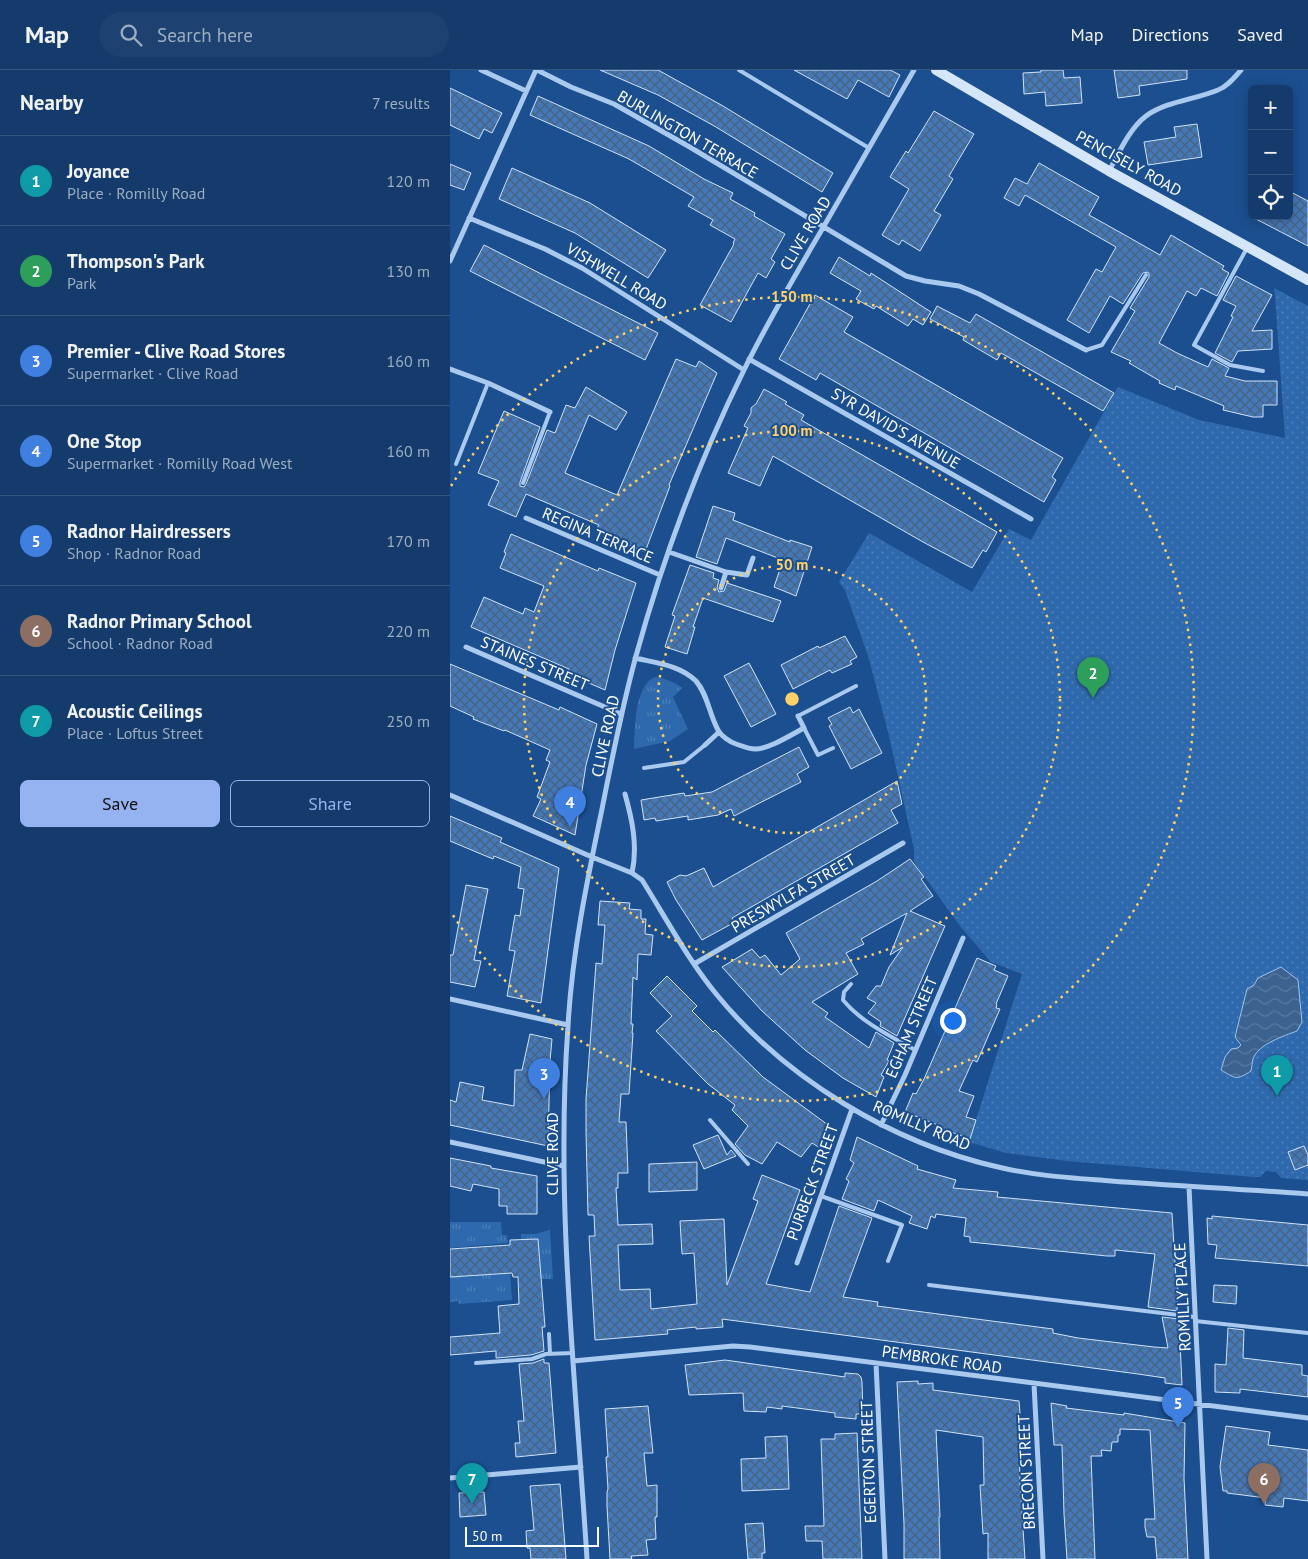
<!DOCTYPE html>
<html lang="en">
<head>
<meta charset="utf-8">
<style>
  body { margin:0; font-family:"PT Sans",sans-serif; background:#1d4271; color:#f1f3f6 }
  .controls { position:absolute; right:15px; top:15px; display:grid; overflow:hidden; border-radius:8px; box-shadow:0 2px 12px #0003 }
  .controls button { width:45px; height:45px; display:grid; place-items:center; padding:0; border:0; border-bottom:1px solid #33557e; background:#143b6b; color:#f1f3f6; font:25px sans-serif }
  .scale { position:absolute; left:15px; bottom:12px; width:134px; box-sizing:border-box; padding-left:5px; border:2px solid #fff; border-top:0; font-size:14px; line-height:18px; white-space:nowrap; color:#fff; -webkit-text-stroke:4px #1b4f8f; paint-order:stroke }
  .you { position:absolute; left:502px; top:950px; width:18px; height:18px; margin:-12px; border:4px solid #fff; border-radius:50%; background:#1a73e8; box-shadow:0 0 0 8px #1a73e833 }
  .badge { display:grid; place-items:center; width:32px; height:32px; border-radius:50%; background:#95b2f1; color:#fff; font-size:16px; font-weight:700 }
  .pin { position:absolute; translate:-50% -41px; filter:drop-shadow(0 1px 2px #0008) }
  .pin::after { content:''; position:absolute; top:26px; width:18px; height:15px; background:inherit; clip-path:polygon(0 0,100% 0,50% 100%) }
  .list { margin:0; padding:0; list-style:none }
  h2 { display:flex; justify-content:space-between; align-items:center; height:65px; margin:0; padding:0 20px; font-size:21px }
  h2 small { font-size:16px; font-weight:400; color:#9dadc1 }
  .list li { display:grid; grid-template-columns:32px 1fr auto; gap:15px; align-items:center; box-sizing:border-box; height:90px; padding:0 20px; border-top:1px solid #33557e }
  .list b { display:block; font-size:19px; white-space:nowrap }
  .list p { margin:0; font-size:16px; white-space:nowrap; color:#9dadc1 }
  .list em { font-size:16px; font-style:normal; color:#9dadc1 }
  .actions { display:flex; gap:10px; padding:15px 20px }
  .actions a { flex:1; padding:11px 0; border:1px solid #95b2f1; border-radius:8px; text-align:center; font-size:18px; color:#95b2f1 }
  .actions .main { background:#95b2f1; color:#111 }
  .icon { flex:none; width:28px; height:28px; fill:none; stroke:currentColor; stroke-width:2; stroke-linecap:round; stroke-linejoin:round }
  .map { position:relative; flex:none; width:858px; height:1489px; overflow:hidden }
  header { display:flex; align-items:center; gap:30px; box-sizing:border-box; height:70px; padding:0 25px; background:#143b6b; border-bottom:1px solid #33557e }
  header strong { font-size:24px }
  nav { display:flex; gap:28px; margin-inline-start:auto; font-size:18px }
  .search { width:350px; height:45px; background:#1d4271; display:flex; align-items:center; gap:12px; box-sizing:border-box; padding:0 18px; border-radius:28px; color:#9dadc1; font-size:19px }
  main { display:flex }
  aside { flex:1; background:#143b6b }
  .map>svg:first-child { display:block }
  .grass { fill:url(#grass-tufts) }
  .park { fill:url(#park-dots) }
  .water { fill:url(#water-waves); stroke:#9cc4f0 }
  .building { fill:url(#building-cross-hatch); stroke:#cfe3fa }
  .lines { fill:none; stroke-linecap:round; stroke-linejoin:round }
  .service { stroke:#a9c9ee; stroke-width:4 }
  .minor { stroke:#a9c9ee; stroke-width:5 }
  .secondary { stroke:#d6e6fa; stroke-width:10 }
  .ring { fill:none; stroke:#ffd166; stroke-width:2.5; stroke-dasharray:2.5 5 }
  .labels { text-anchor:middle; stroke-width:4; stroke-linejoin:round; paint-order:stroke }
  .street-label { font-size:16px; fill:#fff; stroke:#1b4f8f }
  .centre { fill:#ffd166; stroke:#1b4f8f; stroke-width:2.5 }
  .ring-label { font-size:15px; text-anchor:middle; font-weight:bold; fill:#ffd166; stroke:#1b4f8f; stroke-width:4; stroke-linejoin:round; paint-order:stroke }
</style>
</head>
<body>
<header>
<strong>Map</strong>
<div class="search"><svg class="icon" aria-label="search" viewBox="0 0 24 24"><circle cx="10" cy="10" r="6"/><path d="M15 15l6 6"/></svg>Search here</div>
<nav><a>Map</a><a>Directions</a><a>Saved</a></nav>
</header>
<main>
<aside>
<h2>Nearby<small>7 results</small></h2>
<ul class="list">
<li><span class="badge" style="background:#0f9aa8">1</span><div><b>Joyance</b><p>Place · Romilly Road</p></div><em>120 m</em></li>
<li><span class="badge" style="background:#2e9e5b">2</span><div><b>Thompson's Park</b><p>Park</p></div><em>130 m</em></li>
<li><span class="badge" style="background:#3f7fe0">3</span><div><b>Premier - Clive Road Stores</b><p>Supermarket · Clive Road</p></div><em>160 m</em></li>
<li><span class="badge" style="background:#3f7fe0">4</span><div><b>One Stop</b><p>Supermarket · Romilly Road West</p></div><em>160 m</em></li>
<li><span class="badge" style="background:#3f7fe0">5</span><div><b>Radnor Hairdressers</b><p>Shop · Radnor Road</p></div><em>170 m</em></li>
<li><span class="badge" style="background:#8d6e63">6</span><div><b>Radnor Primary School</b><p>School · Radnor Road</p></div><em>220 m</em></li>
<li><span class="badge" style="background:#0f9aa8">7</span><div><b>Acoustic Ceilings</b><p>Place · Loftus Street</p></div><em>250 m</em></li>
</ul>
<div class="actions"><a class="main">Save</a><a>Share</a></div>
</aside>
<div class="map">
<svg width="858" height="1489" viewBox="0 0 858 1489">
  <defs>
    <pattern id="grass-tufts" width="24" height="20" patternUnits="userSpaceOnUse" patternTransform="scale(1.25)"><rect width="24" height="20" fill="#2e69ad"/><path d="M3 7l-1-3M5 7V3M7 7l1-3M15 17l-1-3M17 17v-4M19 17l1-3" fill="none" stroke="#4d80b9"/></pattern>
    <pattern id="park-dots" width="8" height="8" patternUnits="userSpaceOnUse" patternTransform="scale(1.25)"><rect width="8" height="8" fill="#2e69ad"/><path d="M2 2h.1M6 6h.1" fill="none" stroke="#4d80b9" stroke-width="1.8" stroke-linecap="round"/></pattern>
    <pattern id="water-waves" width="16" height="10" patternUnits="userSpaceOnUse" patternTransform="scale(1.25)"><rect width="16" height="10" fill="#3c6290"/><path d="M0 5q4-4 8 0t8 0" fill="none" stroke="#597aa1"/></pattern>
    <pattern id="building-cross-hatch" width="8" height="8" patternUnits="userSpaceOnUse" patternTransform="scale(1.25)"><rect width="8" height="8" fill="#4478b7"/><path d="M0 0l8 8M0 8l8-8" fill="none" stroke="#486282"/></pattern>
  </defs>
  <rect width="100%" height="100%" fill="#1b4f8f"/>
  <path class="grass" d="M205,607C216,609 223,611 232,618L223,627L238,659L220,671L184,679C185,659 184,616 205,607Z
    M0,1152H51L52,1165H57L58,1173L0,1178Z
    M100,1160L103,1209H78L90,1205L88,1169L71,1170V1164H85Z
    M60,1201L62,1230L9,1234L8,1231L0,1232V1207Z"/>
  <path class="park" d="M824,218L858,236V1110L831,1108L826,1102L816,1101L810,1107H804L617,1091L556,1083L519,1072L572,904L541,892L510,856L464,792V779L439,666L419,589L395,520L389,512L419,463L522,522L559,459L581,470L668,317L749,350L835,368L825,225Z"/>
  <path class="water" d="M831,897L848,910L852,952L847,961C834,966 808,974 803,989C802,992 802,997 801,1001C786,1011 785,1008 771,1000L775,987L781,979L788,978L791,975L785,967L797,919L804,915L808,908Z"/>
  <path class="building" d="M150,0H208L273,36L383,103L372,122L266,57L208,25Z
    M344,0H440L450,5L439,27L408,10L397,29Z
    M591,0H613L614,8L630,7L632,33L596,36L595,22L574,24L573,3L591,2Z
    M664,0H737V9L689,16L690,25L668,28Z
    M0,18L52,43L42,63L34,59L29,69L0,55Z
    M88,26L199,76L254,109L283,123L280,129L305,143L304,146L335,164L321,189L325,192L316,208L308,203L281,252L250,235L284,174L283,173L285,169L260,155L263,150L238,136L244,127L179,89L80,45Z
    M484,41L524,64L499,106L503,109L484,141L491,145L470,181L452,170L449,175L432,165L459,119L440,107L456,81L458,83Z
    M747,54L752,87L698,95L694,72L726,67L724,57Z
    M589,93L649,127L639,145L673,164L710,185L721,165L774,196L772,199L779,203L767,226L751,218L746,226L737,221L709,273L727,283L758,297L762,289L779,298L775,306L795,311H827V335H813V347H803L773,340L774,336L726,316L725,320L709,313L710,311L679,293L681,291L661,282L685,241L680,238L699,207V204L698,202L693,203L673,234L660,226L639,263L617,250L646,199L652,202L666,177L575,125L569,136L554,128L565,108L577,114Z
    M0,94L21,103L14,120L0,115Z
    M62,98L140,133L216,180L198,208L125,163L49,129Z
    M839,121L858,131V176L800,146H839Z
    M34,175L208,263L195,290L20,201Z
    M389,187L420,206L421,203L481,242L473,255L463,249L458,256L426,236L424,239L406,229L411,221L380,203Z
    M786,206L822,225L802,261L822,260V279L788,281L782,292L765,283L783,247L781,246L786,236L773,230Z
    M365,225L403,247L394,262L613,388L602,407L606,410L594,432L370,303L366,310L329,289Z
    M487,236L520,253L526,244L664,323L653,341L551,283L547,290L513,270L514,267L480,249Z
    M226,289L246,297L249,291L267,303L219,415L220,416L195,482L146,460L149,455L76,424L66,447L38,435L49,411L28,403L54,341L90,357L70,412V416L74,417L76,414L97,360L105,363L116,335L125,338L136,317L177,342L166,360L139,345L115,403L167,425Z
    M314,319L337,332L335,334L354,345L351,350L547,462L536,482L533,480L522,498L473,472L323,386L310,416L278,403L298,358L294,356L301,343V338L306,334Z
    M263,436L285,443L283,450L340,472V470L362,477L346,526L324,517L333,490L276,468L267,494L246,487Z
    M61,464L148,501L149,498L186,513L165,580L155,620L118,604L119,599L21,557L34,527L73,544L75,538L84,542L94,516L50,498L56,483L54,482Z
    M240,495L264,503L263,508L269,510L267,518L269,522L274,521L277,513L331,531L323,552L253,528L243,557H245L237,584L215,577L225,546L222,545Z
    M395,566L407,587L400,591L402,594L382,603L380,600L343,619L331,595L368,576L369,578Z
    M299,593L326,644L301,657L274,606Z
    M0,594L109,640L110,637L147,654L136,695L125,765L83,746L91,729L87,727L100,692L96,690L100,680L55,660L54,661L23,649L24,647L0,636Z
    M400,637L403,643L409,639L432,683L401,699L379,656L382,654L378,648Z
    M349,677L359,697L347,704L351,712L284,746L281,739L268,745L238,750V746L206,751L205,748L194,750L191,730L234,723L235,726L262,722Z
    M447,711L452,734L441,740L448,753L282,848L285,852L252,870L226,830L217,812L230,805L236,806L254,798L263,817Z
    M0,746L52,768L50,772L109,798L91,933L57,926L65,881L59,880L65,845L70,846L74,819L68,818L71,797L44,786L43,789L0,771Z
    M460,789L474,807L471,809L483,826L460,841L495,856L447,966L430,956L431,952L418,943L426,933L417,928L426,916H431L439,897L453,877L440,885L457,843L411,869L414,874L396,883L408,904L362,932L378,943L375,947L419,978L426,962L444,973L437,990L439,991L431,1005L434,1007L426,1027L393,1008L355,980L312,941L272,897L302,879L310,888L315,885L331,905L350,889L336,863L427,811Z
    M16,815L38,819L24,890L31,891L25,917L0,912V885H3Z
    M150,831L180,833L179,839L191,840V849H196L195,864L203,865L201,885L188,884L187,910L183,907L181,954H183L182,963H183L179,1024H171L169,1052H176L178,1103H168V1118H166L168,1155L202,1154L203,1174L168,1175L170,1220L200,1219L201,1239L247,1234L244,1183L232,1184L230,1151L274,1149L277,1215L308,1131L303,1129L312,1105L350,1120L316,1214L360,1222L389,1136L422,1148L393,1227L428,1232L427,1236L603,1259V1263L628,1268L704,1277L718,1278L712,1247L729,1249L732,1315L715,1313V1308L688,1304L272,1249L273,1257L246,1259V1257L217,1260L218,1264L145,1270L139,1166H145L144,1145H138L136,1061V1029L146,893L152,894L155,855H148Z
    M527,888L546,896L544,900L558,906L546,934L547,935L546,938L550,939L527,992L523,990L509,1021L524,1026L516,1047L526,1050L520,1069L493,1059V1057L455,1042L463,1023L466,1024L474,1009Z
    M217,906L247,936L242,941L263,962L265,960L313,1007L378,1055L370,1078L362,1073L351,1087L327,1072L312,1094L295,1085L285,1074L298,1056L282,1040L285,1035L258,1014L206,961L222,946L200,923Z
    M80,964L102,969L100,991L98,1076L0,1055V1030L6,1032L10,1012L34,1017L32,1030L64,1036L65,1000H72Z
    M268,1065L277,1085L281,1080L286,1086L254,1099L243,1075Z
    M407,1067L468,1096L467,1099L506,1110L503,1118L548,1122L547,1127L722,1143L726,1209H728L727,1241L698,1237L705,1184L665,1180V1186H657L520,1172V1167L514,1166L516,1148L486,1144L485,1148L481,1146L477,1159L459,1153L462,1146L428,1130L424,1141L392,1129L399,1111L396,1109L404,1093L400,1090Z
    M854,1076L858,1085V1095L845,1100L838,1082Z
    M0,1088L41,1096V1098L87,1106V1144H57V1136H49V1119L23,1114L21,1121L0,1116Z
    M247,1092V1120L199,1122V1094Z
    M762,1146L858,1155V1196L765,1188L767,1175L758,1174L757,1148L762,1149Z
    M88,1169L95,1257H92L94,1281L81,1285L46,1288V1281L0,1285V1267L50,1263L48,1236L69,1234L68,1207H63L62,1203L0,1207V1179L60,1175V1170Z
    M764,1215L787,1216L786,1234L763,1232Z
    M778,1258L794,1260L793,1288L852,1295V1305L858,1306V1327L790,1319V1323L765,1322V1294L776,1295Z
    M94,1289V1293H99L106,1383L66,1387L65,1373H70L68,1351H74L69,1294L83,1293Z
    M275,1290L395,1307V1303L408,1304L411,1307L412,1312L413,1344H406V1349L385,1347V1343L332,1336V1339L317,1337L316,1342L294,1341L293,1323L239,1325L235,1295Z
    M468,1311V1314L483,1313V1320L569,1331L572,1369H569L570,1413L575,1489H538V1463L533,1464L530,1415H534L533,1367L486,1360L490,1447H489L490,1489H454V1454L447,1312Z
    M601,1333L617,1336L616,1338L674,1345V1343L735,1353L734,1408L738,1489H707L705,1467H697L695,1457V1449H705L700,1360L670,1359V1365H668V1372H662L661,1381L651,1380L652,1386H641L645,1489H617L614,1444L612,1375H604Z
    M198,1336L203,1383H194L197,1416L207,1415V1447H205L206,1469L196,1470L198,1485L181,1486L182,1489H160L157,1436V1422L158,1419L156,1387H158L155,1339Z
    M776,1356L820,1362L818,1375L858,1380V1431L834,1428L833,1437L815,1435L816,1428L777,1423V1421H773L770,1397Z
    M407,1363L412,1489H373L372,1471H356L355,1456H374L371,1369H385V1364Z
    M337,1366L339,1419L292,1421L291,1389L316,1388L315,1367Z
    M110,1414L116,1489H81L80,1478H77L76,1461L84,1460L80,1416Z
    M34,1422L36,1445L10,1447L9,1423Z
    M313,1453L315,1483H312V1489H298L295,1454Z"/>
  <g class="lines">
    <path class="service" d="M289,0L419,78
      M797,178L744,275L780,295L813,301
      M636,280L652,275L696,205
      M6,394L38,313
      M73,413L100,342
      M348,646L406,616
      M354,658L368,685L383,678
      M194,698L234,692L255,675
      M401,914L394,922L393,930C411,952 440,966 465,980
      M260,1050L298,1094
      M371,1126L452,1155L438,1191
      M479,1215L745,1247
      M745,1251L858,1263
      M99,1264L100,1284
      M26,1293L82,1289L96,1284L123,1283"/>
    <path class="minor" d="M31,0L76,21
      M87,0L121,17L164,34L238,76L456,206L475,211L509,216L529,224L636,280
      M659,101C669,83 679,59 696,46C717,31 744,30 768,20C777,17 784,8 791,0
      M19,148L95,179L132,198L294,300
      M0,191L86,0
      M299,289L581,449
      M0,299L38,313L100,342
      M76,448L210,505
      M219,482L276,502L297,505L303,488
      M271,518L276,502
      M16,577L171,644
      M185,588C206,593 230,595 246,611C258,625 259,644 268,660C271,666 280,672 286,674C292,676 299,679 305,679C319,679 341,665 354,658L348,646
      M255,675L269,662
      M175,724C182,749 188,776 182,803
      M0,725L142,787L182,803L192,810C216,848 238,890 267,925C336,1009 442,1073 548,1097C585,1106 624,1108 661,1111C727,1116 793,1119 858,1124
      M244,894L453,773
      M0,929L118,955
      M431,1055L455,1005L513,868
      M0,1072L113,1096
      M739,1117L757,1489
      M347,1193L402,1039
      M123,1291L283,1276L300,1277L858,1348
      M426,1293L435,1489
      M584,1314L593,1489
      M0,1408L131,1397
      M137,1489C126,1312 105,1134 118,956C122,883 137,811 152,739C162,688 172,637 186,586C213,488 249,391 294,300C318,251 346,204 374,156C404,104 434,52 464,0"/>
    <path class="secondary" d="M486,0L659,101L858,210"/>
  </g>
  <g class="ring">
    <circle cx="342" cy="629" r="134"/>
    <circle cx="342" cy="629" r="268"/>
    <path d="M1 416A402 402 0 1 1 1 842"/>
  </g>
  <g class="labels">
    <g class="street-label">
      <text transform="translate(238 64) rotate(30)" y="6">BURLINGTON TERRACE</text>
      <text transform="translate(679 93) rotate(29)" y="6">PENCISELY ROAD</text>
      <text transform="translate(355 163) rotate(-59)" y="6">CLIVE ROAD</text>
      <text transform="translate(167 206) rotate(31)" y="6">VISHWELL ROAD</text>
      <text transform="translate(446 358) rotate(30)" y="6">SYR DAVID'S AVENUE</text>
      <text transform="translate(148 465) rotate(23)" y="6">REGINA TERRACE</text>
      <text transform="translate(85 593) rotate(23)" y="6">STAINES STREET</text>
      <text transform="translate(155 666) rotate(-78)" y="6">CLIVE ROAD</text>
      <text transform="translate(343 823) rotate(-30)" y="6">PRESWYLFA STREET</text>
      <text transform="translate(461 957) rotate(-67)" y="6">EGHAM STREET</text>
      <text transform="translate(472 1055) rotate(23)" y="6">ROMILLY ROAD</text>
      <text transform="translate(102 1084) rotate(-90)" y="6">CLIVE ROAD</text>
      <text transform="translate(362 1112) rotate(-70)" y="6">PURBECK STREET</text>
      <text transform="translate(732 1227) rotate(-93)" y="6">ROMILLY PLACE</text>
      <text transform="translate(492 1289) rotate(8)" y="6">PEMBROKE ROAD</text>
      <text transform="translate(418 1392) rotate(-92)" y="6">EGERTON STREET</text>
      <text transform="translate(576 1402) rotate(-93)" y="6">BRECON STREET</text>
    </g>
  </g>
  <circle cx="342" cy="629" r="8" class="centre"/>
  <g class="ring-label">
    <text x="342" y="232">150 m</text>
    <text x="342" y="366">100 m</text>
    <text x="342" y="500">50 m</text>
  </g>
</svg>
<div class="controls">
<button>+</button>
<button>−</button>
<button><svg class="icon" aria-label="locate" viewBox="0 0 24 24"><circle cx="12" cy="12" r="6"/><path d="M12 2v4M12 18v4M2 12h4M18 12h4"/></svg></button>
</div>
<div class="scale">50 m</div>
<div class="you"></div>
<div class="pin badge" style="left:827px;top:1026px;background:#0f9aa8">1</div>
<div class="pin badge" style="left:643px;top:628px;background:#2e9e5b">2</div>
<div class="pin badge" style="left:94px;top:1029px;background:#3f7fe0">3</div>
<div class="pin badge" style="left:120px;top:757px;background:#3f7fe0">4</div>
<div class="pin badge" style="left:728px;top:1358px;background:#3f7fe0">5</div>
<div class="pin badge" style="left:814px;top:1434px;background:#8d6e63">6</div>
<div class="pin badge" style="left:22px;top:1434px;background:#0f9aa8">7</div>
</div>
</main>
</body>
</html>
